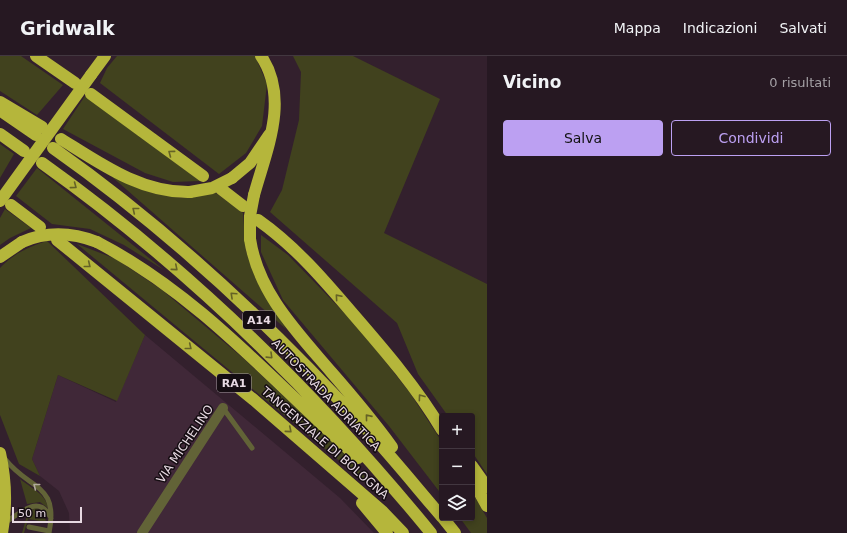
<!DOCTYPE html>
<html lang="it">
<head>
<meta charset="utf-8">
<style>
  body { margin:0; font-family:"DejaVu Sans",sans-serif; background:#2e212a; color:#f1f3f6 }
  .controls { position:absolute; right:12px; bottom:12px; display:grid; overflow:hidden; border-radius:4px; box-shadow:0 2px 6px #0003 }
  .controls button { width:36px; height:36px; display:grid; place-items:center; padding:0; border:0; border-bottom:1px solid #423740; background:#261822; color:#f1f3f6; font:20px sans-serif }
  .scale { position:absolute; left:12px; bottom:10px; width:70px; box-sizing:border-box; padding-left:4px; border:2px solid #e7d9e2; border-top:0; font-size:11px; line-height:14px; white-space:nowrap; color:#e7d9e2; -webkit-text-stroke:3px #150d12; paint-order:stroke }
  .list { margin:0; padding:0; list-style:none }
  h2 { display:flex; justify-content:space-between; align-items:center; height:52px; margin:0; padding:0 16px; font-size:17px }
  h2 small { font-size:13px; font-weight:400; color:#a4a0a5 }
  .actions { display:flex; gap:8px; padding:12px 16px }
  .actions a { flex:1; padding:9px 0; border:1px solid #bca0f2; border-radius:4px; text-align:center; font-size:14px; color:#bca0f2 }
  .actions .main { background:#bca0f2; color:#111 }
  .icon { flex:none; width:22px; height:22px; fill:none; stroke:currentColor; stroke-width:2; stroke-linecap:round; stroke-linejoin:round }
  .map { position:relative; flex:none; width:487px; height:477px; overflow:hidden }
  header { display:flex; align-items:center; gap:24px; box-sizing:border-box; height:56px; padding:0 20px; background:#261822; border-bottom:1px solid #423740 }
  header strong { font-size:19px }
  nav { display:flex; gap:22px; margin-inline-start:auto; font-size:14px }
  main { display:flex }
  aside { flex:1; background:#261822 }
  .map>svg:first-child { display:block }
  .built { fill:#402838 }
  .green { fill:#41421e }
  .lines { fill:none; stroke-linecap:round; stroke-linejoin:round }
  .lane { stroke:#626337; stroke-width:5 }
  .street { stroke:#626337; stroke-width:10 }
  .highway { stroke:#b5b63b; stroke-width:12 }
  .highway-bridge { stroke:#b5b63b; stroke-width:12 }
  .oneway { stroke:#656226 }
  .oneway2 { stroke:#b2aa9e }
  .labels { text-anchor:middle; stroke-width:3; stroke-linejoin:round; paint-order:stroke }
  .shield { fill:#150d12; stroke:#a89ca4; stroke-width:1 }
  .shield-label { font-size:11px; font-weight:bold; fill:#e7d9e2 }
  .street-label { font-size:12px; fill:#e7d9e2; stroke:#150d12 }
</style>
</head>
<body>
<header>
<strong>Gridwalk</strong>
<nav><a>Mappa</a><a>Indicazioni</a><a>Salvati</a></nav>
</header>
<main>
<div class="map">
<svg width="487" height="477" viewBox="0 0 487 477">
  <rect width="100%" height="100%" fill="#33202d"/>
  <path class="built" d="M145,279L340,442L374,477H70L69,457L59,435L40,420L32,403L58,319L116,346Z"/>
  <path class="green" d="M0,0H21L63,29L37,59L0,35Z
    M117,0H255L267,28L262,70L246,97L219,118L100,27L107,12Z
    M293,0H353L440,43L384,177L487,228V418L472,396V360H448L418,318L397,267L270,156L282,134L299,64L301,16Z
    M85,40L200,125L173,126L145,117L63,73Z
    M0,88L14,98L0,122Z
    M37,112L164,214L124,189L90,173L52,168L16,140Z
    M111,120L153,137L182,142L216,137L243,157L246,195L256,223L286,273Z
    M5,153L31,172L10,182L0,189V162Z
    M261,179L288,199L359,272L410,337L442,386V439L389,370L283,244L261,196Z
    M47,185L145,279L117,345L58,319L32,403L40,420L19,408L0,359V212C13,198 28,191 47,185Z
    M77,188L116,203L162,234L243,302L347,400L382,440Z
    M20,423C31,432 46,438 48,452L40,446L27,448Z
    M472,436L487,462V477H471L460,462H472Z
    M35,452L44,456L46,466L28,463L24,477H22L28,456Z"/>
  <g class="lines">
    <path class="lane" d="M223,352L252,392
      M5,403C30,435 59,427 49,477
      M6,466C22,456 39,438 51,462
      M29,471L49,475"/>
    <path class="street" d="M142,477L223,352"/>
    <path class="highway" d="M36,0L75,27
      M91,19L105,0
      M91,38L203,120
      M0,46L42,71
      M4,57L36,79
      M0,78L24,95
      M61,83C101,108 141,137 190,136
      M53,92C168,173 272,270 367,374C393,402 417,432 442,461
      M42,107C188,211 318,339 431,477
      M232,122L250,107L269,79
      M221,133L243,150
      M254,139C266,95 290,43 261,0
      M11,149L40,171
      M258,164C295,190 324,224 353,258C385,295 417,332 442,374
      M250,183C258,237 298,277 332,317C353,341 373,365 392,391
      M57,184L254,344L382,455L403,477
      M97,186C199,239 274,326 358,402
      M0,201L22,186
      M0,397C6,424 7,449 2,477
      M472,410L487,431
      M472,423L487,450
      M362,447L387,477
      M443,462L455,477"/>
    <path class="highway-bridge" d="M190,136L212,132L232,122
      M0,145L91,19
      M250,183V160L254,139
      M22,186C47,175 71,176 97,186"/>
  </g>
  <defs><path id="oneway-chevron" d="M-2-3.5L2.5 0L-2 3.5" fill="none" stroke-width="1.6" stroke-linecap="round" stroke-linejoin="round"/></defs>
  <g class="oneway">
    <use href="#oneway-chevron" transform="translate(171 97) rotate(-143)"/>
    <use href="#oneway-chevron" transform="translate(74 130) rotate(37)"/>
    <use href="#oneway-chevron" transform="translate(135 154) rotate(-141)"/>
    <use href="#oneway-chevron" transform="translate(88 209) rotate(39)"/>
    <use href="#oneway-chevron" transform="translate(175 212) rotate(41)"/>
    <use href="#oneway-chevron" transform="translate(233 239) rotate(-137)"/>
    <use href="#oneway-chevron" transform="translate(338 241) rotate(-131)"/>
    <use href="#oneway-chevron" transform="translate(189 291) rotate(39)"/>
    <use href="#oneway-chevron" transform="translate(270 300) rotate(44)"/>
    <use href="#oneway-chevron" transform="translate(421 341) rotate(-126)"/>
    <use href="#oneway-chevron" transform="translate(368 361) rotate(-129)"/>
    <use href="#oneway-chevron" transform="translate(289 374) rotate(40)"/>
  </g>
  <use class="oneway2" href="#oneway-chevron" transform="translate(36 430) rotate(-142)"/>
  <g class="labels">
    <g class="shield">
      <rect x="243" y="255" width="32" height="18" rx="3"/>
      <rect x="217" y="318" width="34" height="18" rx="3"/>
    </g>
    <g class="shield-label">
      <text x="259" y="268">A14</text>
      <text x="234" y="331">RA1</text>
    </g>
    <g class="street-label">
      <text transform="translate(326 339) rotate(46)" y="4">AUTOSTRADA ADRIATICA</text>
      <text transform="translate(325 387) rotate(41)" y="4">TANGENZIALE DI BOLOGNA</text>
      <text transform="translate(185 388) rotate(-56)" y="4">VIA MICHELINO</text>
    </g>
  </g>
</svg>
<div class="controls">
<button>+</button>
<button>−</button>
<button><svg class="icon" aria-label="layers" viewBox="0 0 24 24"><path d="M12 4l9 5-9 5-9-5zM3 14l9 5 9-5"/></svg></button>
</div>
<div class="scale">50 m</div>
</div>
<aside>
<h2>Vicino<small>0 risultati</small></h2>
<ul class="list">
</ul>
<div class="actions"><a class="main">Salva</a><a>Condividi</a></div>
</aside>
</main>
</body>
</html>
